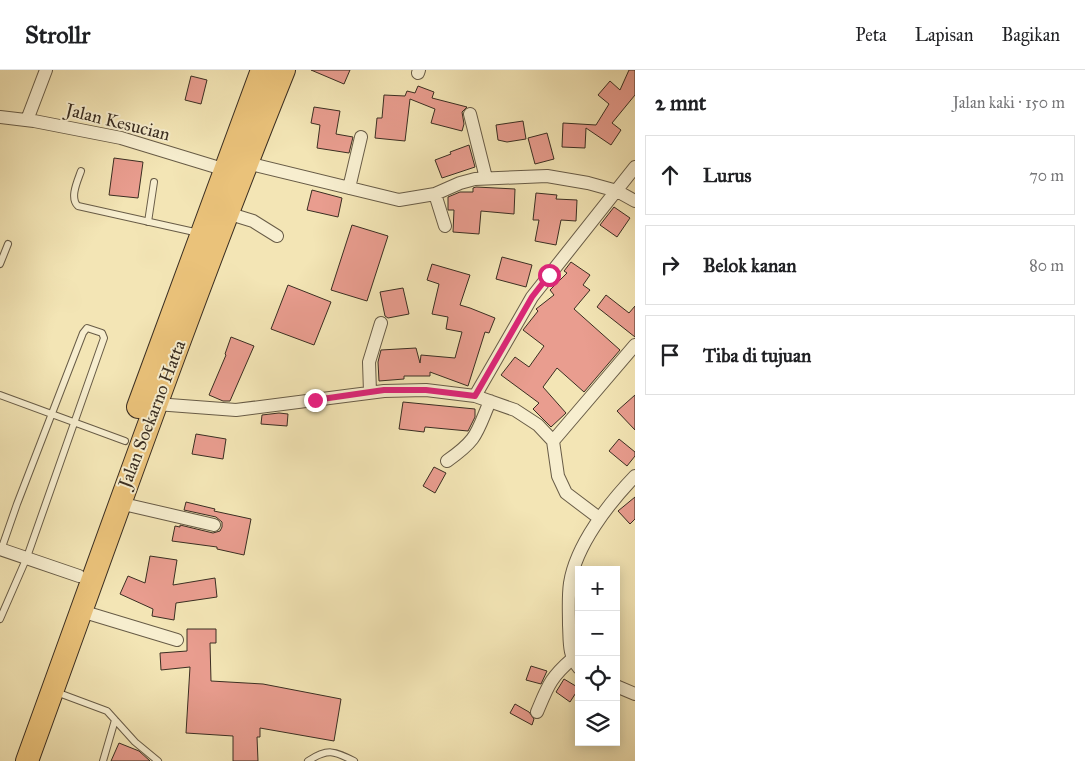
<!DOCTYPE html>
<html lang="id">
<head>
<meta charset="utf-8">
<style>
  body { margin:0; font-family:"IM FELL Great Primer",serif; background:#f2f2f2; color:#202124 }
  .controls { position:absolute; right:15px; bottom:15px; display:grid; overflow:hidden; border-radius:0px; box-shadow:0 2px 12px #0003 }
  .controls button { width:45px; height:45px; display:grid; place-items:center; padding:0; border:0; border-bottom:1px solid #e0e0e0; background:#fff; color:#202124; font:25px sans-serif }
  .stop { position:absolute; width:15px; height:15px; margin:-11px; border:4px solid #db2777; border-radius:50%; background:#fff }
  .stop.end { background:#db2777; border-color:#fff; box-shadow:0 1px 5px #0008 }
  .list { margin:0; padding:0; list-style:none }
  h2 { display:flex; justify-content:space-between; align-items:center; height:65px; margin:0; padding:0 20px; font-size:21px }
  h2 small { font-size:16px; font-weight:400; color:#757577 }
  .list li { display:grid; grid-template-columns:32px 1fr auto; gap:15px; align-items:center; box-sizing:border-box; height:80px; margin:0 10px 10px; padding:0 10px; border:1px solid #e0e0e0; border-radius:0px }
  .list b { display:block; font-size:19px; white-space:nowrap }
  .list em { font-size:16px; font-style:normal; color:#757577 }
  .icon { flex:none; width:28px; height:28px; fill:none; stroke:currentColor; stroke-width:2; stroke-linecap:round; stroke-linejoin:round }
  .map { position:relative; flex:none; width:635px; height:691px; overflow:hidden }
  header { display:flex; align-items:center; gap:30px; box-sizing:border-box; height:70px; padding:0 25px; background:#fff; border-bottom:1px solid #e0e0e0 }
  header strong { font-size:24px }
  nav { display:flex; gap:28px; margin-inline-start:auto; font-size:18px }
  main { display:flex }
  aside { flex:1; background:#fff }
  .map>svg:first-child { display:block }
  .building { fill:#e99d8f; stroke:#3a2e22 }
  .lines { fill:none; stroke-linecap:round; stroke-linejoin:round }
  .lane-casing { stroke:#685c47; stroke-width:8 }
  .street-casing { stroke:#685c47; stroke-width:14 }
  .highway-casing { stroke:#3a2e22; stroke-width:24 }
  .lane { stroke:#f7eecf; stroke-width:6 }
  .street { stroke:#f7eecf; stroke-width:12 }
  .highway { stroke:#eac27a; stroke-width:22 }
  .route { stroke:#db2777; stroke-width:6 }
  .labels { text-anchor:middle; stroke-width:4; stroke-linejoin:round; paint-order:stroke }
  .street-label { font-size:18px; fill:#3a2e22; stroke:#f7eecf }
</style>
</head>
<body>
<header>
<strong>Strollr</strong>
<nav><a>Peta</a><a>Lapisan</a><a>Bagikan</a></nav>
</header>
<main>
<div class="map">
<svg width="635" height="691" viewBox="0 0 635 691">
  <rect width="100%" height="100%" fill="#f3e5b5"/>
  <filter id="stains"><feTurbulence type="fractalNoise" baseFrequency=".004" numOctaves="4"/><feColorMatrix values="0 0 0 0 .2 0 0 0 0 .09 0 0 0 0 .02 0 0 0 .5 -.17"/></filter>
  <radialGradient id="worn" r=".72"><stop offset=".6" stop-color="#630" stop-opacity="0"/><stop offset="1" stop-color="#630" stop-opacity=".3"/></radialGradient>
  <path class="building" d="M311,0H350L344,14Z
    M629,0H635V25L612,53L621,60L611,75L586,58L585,78L562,77L563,53L596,55L609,34L598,25L610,11L620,20Z
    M191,6L207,10L201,34L185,30Z
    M418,16L434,22L432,28L467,37L462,42L464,54L462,61L431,53L435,39L410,29L405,71L375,68L377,48H382L384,25L405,26L407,21L415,23Z
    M314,37L340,41L336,64L353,67L349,83L317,78L320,55L311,53Z
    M523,51L526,69L507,72L498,70L496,55Z
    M547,63L554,89L535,94L528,68Z
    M469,75L475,97L442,108L435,90L451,84L450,82Z
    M114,88L143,92L138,128L109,125Z
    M476,117L515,119L514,144L481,141L479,164L453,162L454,140H448V127L460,122H473V118Z
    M312,120L342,128L338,147L307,140Z
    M536,123L557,125L556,129L577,130L576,151L561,150L556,175L535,171L539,150H533Z
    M614,137L630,148L617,167L600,155Z
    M352,155L388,166L367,231L331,220Z
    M502,187L532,195L526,217L496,209Z
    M571,192L590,205L583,215L590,220L574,239L620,280L584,322L557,298L543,317L566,343L551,357L533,339L539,333L501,305L515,287L529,297L544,276L523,260L538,241L536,239L554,225L550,220L567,203L564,201Z
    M432,194L470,205L460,235L470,238L495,248L489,263L485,262L468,316L430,302V306H404V309L379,311L378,292L381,280L416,278L420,293L421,285L455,288L462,262L446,259L448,247L432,244L439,214L427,210Z
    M288,215L331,232L314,275L271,259Z
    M403,218L409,244L388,248L385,246L380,222Z
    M606,225L629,243L635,236V267L597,237Z
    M231,267L254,276L230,331H223L209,325L226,285L225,284Z
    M635,325V360L617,341Z
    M403,332L475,339V347L468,361L425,357L424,362L399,359Z
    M279,343L288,344L287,356L261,354L262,345Z
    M196,364L226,369L223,389L192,384Z
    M619,369L635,382V386L627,396L609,381Z
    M434,397L446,403L435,423L423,416Z
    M635,427V449L630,454L618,441Z
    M186,432L215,439L214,441L251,449L244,485L217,479V477L172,471L175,456L180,457V455L213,463L220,461L222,457V452L216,447L184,440Z
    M150,486L177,490L173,515L215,508L217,527L176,533L174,550L152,546L153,539L120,524L128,506L145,513Z
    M187,559H216V573H210L211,611L263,614L341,629L334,671L260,658V667H257L258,691H233V666L186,663L190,597L161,600L160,583L187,581Z
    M531,596L547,601L541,614L526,610Z
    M564,609L579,618L570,632L556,622Z
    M515,634L529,642L534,649L532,655L510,643Z
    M119,673L139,681L150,691H111Z"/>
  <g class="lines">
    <defs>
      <path id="lane" d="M81,101C78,110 69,128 78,136L199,163
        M148,152L154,112
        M0,194L8,174
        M0,325L125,371
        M0,549L27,487L104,268L102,263L87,258L83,263L17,434L1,480
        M56,622L107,641L135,672L158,691
        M103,691L115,650
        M308,691C328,678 334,681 354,691"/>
      <path id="street" d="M418,3L419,0
        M470,44L486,108
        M0,47L34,51L121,68L226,100
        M27,50L46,0
        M247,93L399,130L435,124L460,113L475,109L547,106L588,113L617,121L635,131
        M349,118L361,67
        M435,124L445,156
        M227,143L253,151L277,166
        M370,322L369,292L381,253
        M475,326L532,227L635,97
        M156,334L236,340L384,321L426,320L475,326L515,340L538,355L553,371L558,406L566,423L599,448
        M553,371L635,275
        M447,391C478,369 476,364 490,331
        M119,433L214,455
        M0,479L79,506
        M81,541L177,570
        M579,598C568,585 570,571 569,555C569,541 568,527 570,513C576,475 609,433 635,406
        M616,616L635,624
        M537,642C548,616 550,608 572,589"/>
      <path id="highway" d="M138,337L262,0
        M27,691C111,460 192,228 284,0"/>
    </defs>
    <use href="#lane" class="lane-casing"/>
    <use href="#street" class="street-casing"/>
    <use href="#highway" class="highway-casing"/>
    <use href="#lane" class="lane"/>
    <use href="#street" class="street"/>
    <use href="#highway" class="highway"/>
  </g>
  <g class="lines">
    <path class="route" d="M315,330L384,320H426L475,326L532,227L549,205"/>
  </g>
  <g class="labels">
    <g class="street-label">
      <text transform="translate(118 52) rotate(14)" y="6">Jalan Kesucian</text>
      <text transform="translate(152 344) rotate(-69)" y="6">Jalan Soekarno Hatta</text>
    </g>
  </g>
  <rect width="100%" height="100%" filter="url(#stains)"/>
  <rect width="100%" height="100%" fill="url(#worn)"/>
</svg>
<div class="controls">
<button>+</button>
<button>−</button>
<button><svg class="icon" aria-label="locate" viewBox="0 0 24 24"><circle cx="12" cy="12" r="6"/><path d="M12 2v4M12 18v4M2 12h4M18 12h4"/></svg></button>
<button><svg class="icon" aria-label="layers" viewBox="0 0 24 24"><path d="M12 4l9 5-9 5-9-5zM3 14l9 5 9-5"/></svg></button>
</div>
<div class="stop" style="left:549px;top:205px"></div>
<div class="stop end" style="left:315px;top:330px"></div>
</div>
<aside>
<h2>2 mnt<small>Jalan kaki · 150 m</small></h2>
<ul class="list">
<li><svg class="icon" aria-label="ahead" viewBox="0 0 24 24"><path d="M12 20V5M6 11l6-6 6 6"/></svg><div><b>Lurus</b></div><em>70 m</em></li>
<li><svg class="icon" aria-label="right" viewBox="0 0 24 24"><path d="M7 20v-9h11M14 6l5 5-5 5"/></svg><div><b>Belok kanan</b></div><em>80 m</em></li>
<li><svg class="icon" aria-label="arrive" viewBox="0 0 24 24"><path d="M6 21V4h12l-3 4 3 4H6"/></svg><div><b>Tiba di tujuan</b></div></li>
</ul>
</aside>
</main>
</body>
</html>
